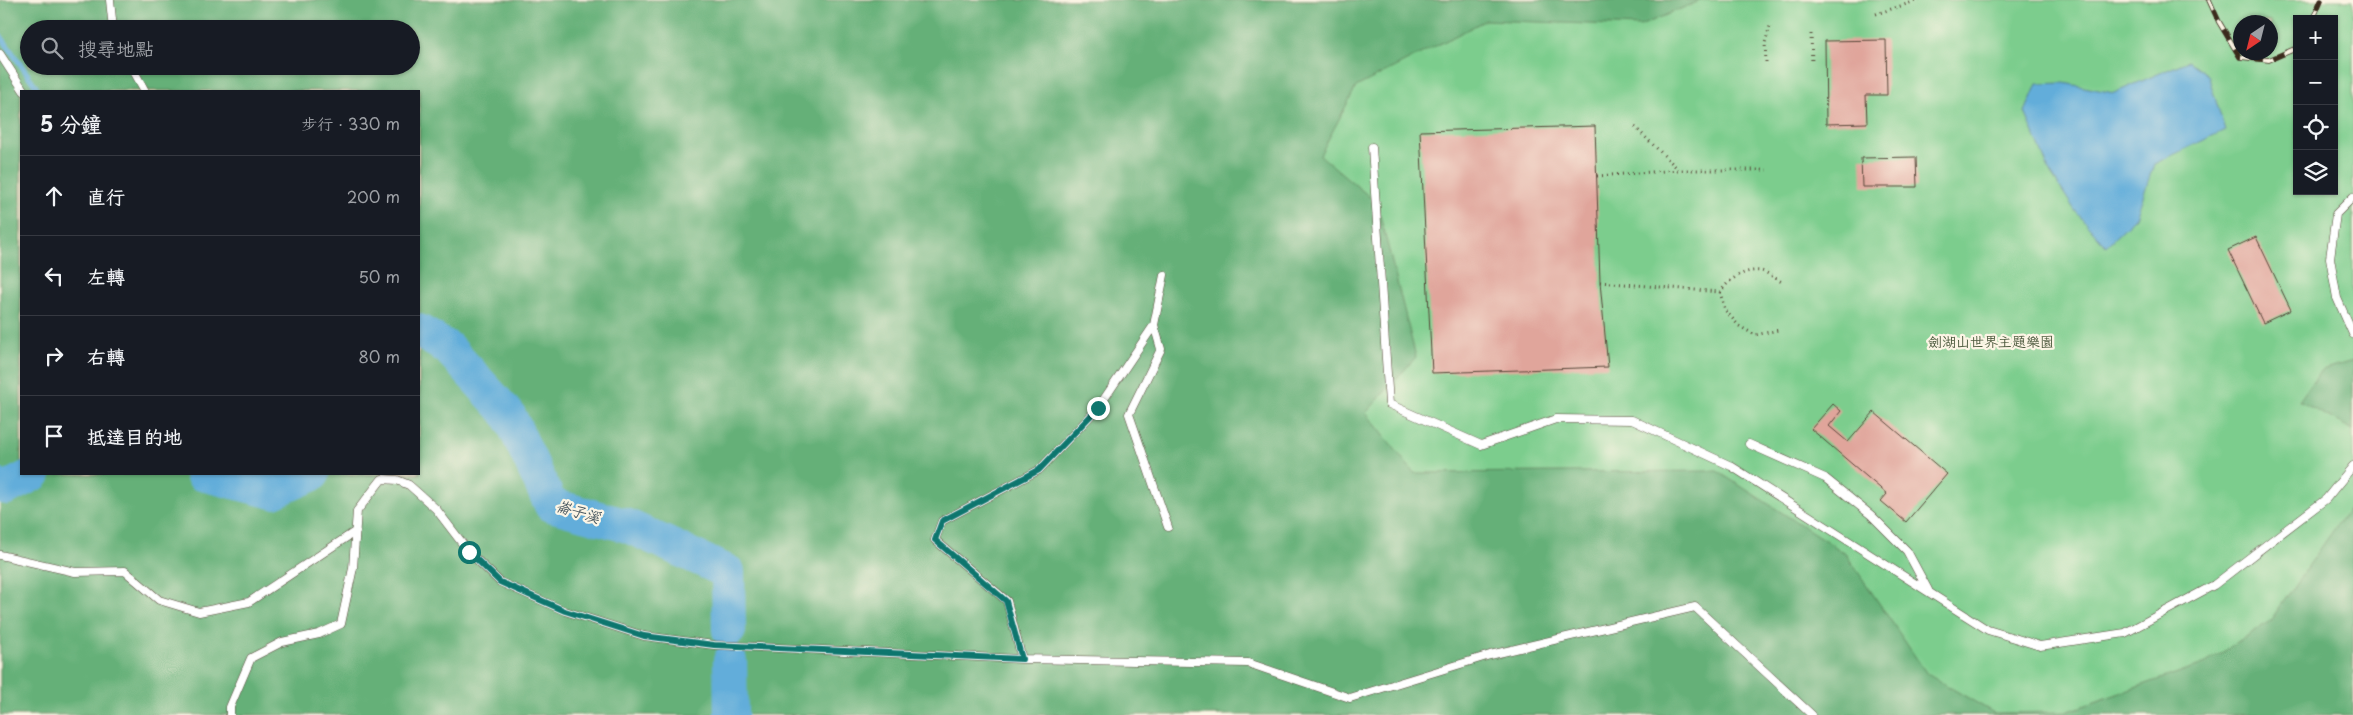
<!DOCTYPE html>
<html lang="zh-TW">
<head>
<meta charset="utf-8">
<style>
  body { margin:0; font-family:"Playpen Sans","LXGW WenKai TC",sans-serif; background:#242831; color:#f1f3f6 }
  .controls { position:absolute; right:15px; top:15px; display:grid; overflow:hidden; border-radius:0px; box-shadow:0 1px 4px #0004 }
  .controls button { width:45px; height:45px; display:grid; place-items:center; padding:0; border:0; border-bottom:1px solid #363941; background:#171b24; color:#f1f3f6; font:25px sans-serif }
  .compass { position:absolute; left:2233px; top:15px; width:45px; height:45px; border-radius:50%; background:#171b24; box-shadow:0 1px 4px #0004; rotate:215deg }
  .stop { position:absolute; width:15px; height:15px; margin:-11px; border:4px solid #0f766e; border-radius:50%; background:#fff }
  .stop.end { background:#0f766e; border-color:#fff; box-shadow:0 1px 5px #0008 }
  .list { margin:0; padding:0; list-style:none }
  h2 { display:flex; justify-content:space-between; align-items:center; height:65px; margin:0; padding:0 20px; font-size:21px }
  h2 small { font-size:16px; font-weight:400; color:#9ea1a6 }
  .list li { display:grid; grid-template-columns:32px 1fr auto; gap:15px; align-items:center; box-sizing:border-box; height:80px; padding:0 20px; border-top:1px solid #363941 }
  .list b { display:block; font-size:19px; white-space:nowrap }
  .list em { font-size:16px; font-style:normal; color:#9ea1a6 }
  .icon { flex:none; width:28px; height:28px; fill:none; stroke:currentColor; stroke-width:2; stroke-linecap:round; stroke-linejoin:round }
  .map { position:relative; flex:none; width:2353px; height:715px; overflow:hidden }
  .search { position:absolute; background:#171b24; box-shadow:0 1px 4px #0004; left:20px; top:20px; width:400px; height:55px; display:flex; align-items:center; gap:12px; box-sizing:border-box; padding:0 18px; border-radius:28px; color:#9ea1a6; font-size:19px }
  .panel { position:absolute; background:#171b24; box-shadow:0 1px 4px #0004; left:20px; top:90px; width:400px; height:385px; border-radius:0px }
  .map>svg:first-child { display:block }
  .green { fill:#7ccd8d; stroke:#5c7c56; fill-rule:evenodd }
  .forest { fill:#65b078; stroke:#506d4b; fill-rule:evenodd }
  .water { fill:#62adda; stroke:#4e6c7c }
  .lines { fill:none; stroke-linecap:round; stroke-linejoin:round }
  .stream { stroke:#62adda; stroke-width:5.5 }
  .river { stroke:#62adda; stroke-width:34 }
  .building { fill:#e0a59b }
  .service-casing { stroke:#564638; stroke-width:9 }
  .path { stroke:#564638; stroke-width:3; stroke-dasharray:1 4; stroke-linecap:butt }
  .service { stroke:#fff; stroke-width:8 }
  .rail-casing { stroke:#3b2a1e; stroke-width:5.5 }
  .rail { stroke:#fcf5e5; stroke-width:4; stroke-dasharray:11; stroke-linecap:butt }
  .route { stroke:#0f766e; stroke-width:6 }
  .labels { text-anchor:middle; stroke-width:4.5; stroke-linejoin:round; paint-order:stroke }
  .park-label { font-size:14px; fill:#4e5b3f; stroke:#fcf5e5 }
  .water-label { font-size:15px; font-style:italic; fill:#495860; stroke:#fcf5e5 }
</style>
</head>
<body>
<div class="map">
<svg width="2353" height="715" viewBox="0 0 2353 715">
  <rect width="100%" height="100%" fill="#fcf5e5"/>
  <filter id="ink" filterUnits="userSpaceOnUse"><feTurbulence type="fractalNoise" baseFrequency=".02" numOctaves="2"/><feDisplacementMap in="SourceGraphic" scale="10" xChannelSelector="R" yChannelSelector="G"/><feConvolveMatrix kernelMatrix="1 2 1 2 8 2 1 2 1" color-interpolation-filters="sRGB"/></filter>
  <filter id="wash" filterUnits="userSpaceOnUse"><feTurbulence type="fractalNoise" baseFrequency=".0096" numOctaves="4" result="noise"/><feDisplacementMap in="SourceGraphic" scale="20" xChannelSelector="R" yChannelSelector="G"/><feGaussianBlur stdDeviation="1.12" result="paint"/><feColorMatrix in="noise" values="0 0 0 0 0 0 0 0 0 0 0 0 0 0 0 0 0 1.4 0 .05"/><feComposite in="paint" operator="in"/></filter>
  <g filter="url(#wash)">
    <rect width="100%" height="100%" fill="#f2e7cb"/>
    <path class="green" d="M1129,0H2353V712L1919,715L1060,424ZM2297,19H2334V191H2297ZM2240,22H2270V52H2240Z"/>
    <path class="forest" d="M0,0H1702L1640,26L1486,20L1356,87L1320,155L1377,203L1416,357L1366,413L1414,473L1717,471L1845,553L1927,674L1994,713L2066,712L2206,663L2270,621L2353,502V715H0ZM29,29H411V66H29ZM21,91H419V474H21Z
      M2353,361V430L2299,401L2321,370Z"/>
    <path class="water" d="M2188,61L2208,75L2225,130L2154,164L2136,217L2106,246L2076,212L2050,172L2025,112L2037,84L2064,83L2114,93Z"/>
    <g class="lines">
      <path class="stream" d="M0,35L39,91"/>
      <path class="river" d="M419,331L448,348L509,415L551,505L628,526L728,572L729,630
        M202,474L273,492L313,474
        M0,486L7,488L34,474
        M730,661L731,715"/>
    </g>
    <g id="blocks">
      <path class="building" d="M1886,40L1887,95H1866L1867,123L1826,124L1825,41Z
        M1595,126L1600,282L1608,367L1432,373L1420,131Z
        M1916,157L1917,187H1862L1861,158Z
        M2256,237L2291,310L2263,323L2228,250Z
        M1833,404L1841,411L1829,426L1848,442L1874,412L1947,474L1906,522L1881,501L1887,494L1811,429Z"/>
    </g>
  </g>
  <g filter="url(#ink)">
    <use href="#blocks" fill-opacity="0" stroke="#564638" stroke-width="1"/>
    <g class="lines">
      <defs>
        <path id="service" d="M110,0L113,29
          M0,54L24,91
          M131,66L145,91
          M1372,147L1389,404L1481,445L1556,419L1632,420L1731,466L1988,630L2040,646L2125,633L2214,585L2326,499L2353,466
          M2353,197L2336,214L2330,258L2337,298L2353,334
          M1154,325L1164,275
          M1749,444L1825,478L1871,515L1907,551L1928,590
          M0,555L75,572L125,571L159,600L199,612L249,602L356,531
          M1022,659L1007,601L935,540L942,521L1039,470L1098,408L1154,325L1161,349L1129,414L1168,527
          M230,715V707L251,658L282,642L319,634L341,624L353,568L357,511L382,479L397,480L409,485L436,509L469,552L500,582L565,611L644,636L714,645L1022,659L1248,663L1350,698L1490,655L1695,607L1812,715"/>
      </defs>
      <use href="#service" class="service-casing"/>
      <path class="path" d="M1876,14L1919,0
        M1811,34L1812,64
        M1766,62L1765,43L1770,26
        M1635,127L1678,169
        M1597,176L1678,170H1767
        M1600,282L1720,292C1730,279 1743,269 1761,271C1767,272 1776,279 1782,282
        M1720,292L1725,310L1739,326L1755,335L1779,330"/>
      <use href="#service" class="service"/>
      <defs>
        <path id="rail" d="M2209,0L2219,22L2240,57L2269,60L2297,48
          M2313,19L2321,0"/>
      </defs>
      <use href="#rail" class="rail-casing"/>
      <use href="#rail" class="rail"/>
    </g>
  </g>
  <g class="lines" filter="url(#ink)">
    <path class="route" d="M469,552L500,582L565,611L644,636L714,645L1022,659L1006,601L935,540L942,521L1039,470L1098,408"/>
  </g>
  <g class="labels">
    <g class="park-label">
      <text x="1991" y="347">劍湖山世界主題樂園</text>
    </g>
    <g class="water-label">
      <text transform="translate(578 512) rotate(17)" y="5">崙子溪</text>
    </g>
  </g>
</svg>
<div class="controls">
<button>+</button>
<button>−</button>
<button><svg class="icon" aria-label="locate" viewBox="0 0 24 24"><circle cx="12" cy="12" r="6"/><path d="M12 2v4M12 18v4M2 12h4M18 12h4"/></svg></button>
<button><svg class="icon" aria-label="layers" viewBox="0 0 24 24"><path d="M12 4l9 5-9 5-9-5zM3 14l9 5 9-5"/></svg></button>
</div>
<svg class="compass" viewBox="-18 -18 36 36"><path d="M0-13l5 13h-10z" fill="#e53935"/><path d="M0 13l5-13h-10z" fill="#9ea1a6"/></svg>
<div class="stop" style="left:469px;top:552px"></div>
<div class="stop end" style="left:1098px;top:408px"></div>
<div class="search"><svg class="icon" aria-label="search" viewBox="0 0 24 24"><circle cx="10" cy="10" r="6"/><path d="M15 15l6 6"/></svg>搜尋地點</div>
<section class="panel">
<h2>5 分鐘<small>步行 · 330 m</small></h2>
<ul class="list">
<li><svg class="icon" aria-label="ahead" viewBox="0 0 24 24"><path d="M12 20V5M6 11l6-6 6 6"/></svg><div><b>直行</b></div><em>200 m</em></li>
<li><svg class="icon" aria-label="left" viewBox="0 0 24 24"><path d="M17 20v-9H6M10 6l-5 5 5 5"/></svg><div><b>左轉</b></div><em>50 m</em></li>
<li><svg class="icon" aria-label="right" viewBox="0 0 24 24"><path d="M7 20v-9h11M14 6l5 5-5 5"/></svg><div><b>右轉</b></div><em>80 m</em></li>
<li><svg class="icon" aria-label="arrive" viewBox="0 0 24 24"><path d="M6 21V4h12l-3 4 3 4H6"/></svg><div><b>抵達目的地</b></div></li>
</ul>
</section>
</div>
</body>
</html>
